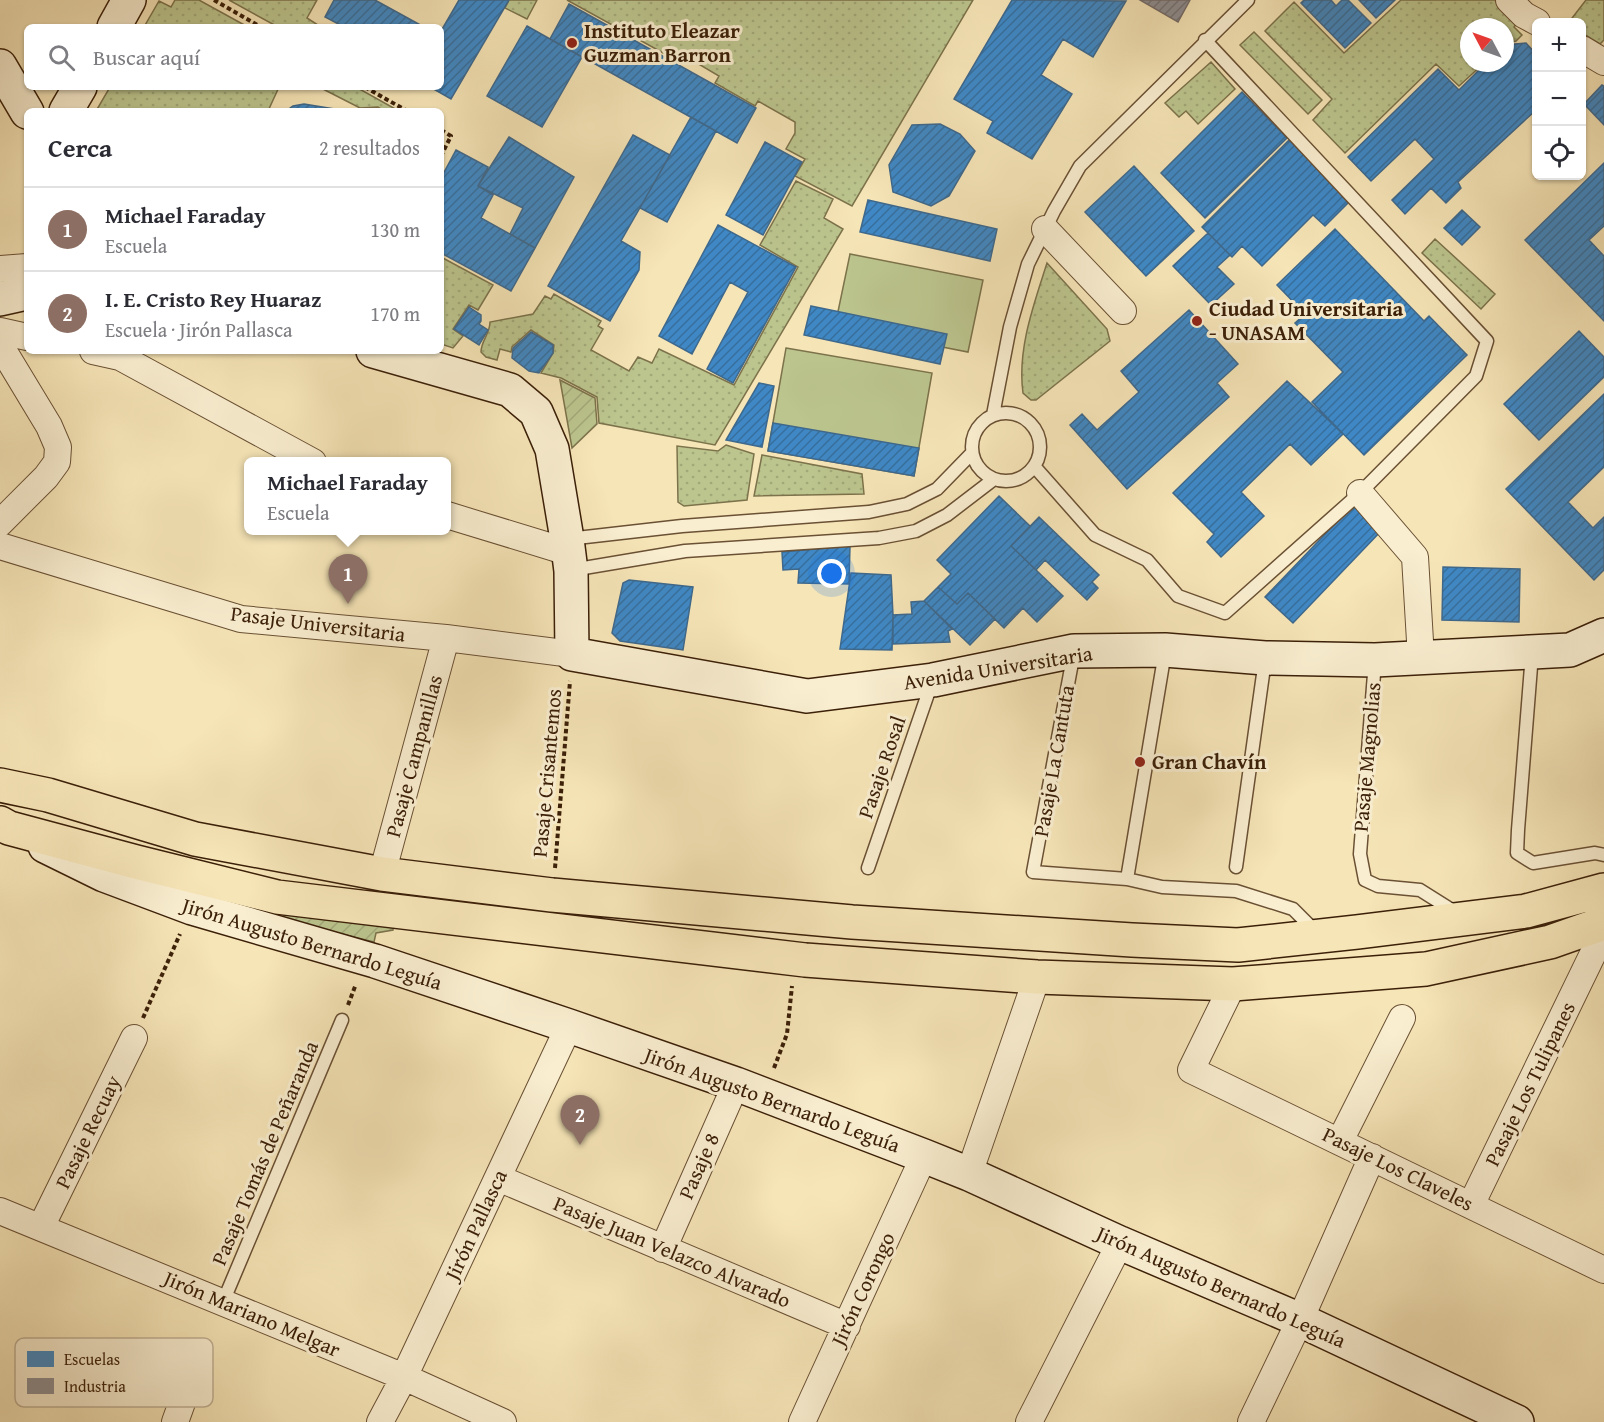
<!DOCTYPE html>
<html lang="es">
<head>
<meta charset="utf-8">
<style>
  body { margin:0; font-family:"Gentium Book Plus",serif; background:#f7f7f7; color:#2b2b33 }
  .controls { position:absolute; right:18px; top:18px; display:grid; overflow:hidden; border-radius:9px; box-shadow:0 2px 4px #0004 }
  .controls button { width:54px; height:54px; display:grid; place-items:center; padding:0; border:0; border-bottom:2px solid #e1e1e2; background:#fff; color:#2b2b33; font:30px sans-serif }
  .compass { position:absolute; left:1460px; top:18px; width:54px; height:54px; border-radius:50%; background:#fff; box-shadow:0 2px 4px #0004; rotate:311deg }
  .you { position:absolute; left:832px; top:574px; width:21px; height:21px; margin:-15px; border:4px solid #fff; border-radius:50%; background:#1a73e8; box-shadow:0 0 0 9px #1a73e833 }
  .badge { display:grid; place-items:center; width:39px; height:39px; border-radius:50%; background:#7c3aed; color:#fff; font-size:20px; font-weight:700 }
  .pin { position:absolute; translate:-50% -50px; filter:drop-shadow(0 2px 3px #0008) }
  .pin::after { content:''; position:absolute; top:32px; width:21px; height:18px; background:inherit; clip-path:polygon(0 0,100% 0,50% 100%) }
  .popup { position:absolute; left:244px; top:457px; width:207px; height:78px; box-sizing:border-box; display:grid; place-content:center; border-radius:9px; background:#fff; filter:drop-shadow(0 2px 4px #0005); font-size:20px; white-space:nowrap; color:#7c7c81 }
  .popup b { font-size:22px; color:#2b2b33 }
  .popup::after { content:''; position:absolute; left:50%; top:100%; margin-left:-12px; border:12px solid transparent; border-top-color:#fff }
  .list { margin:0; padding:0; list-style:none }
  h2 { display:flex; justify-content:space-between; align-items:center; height:78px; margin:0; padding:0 24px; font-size:26px }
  h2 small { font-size:20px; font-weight:400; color:#7c7c81 }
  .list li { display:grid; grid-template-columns:39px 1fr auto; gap:18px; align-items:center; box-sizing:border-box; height:84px; padding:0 24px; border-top:2px solid #e1e1e2 }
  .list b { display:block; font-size:22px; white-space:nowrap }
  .list p { margin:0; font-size:20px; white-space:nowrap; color:#7c7c81 }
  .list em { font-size:20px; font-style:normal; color:#7c7c81 }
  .icon { flex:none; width:33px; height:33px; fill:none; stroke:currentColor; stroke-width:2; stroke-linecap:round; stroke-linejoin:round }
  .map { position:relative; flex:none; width:1604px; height:1422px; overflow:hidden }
  .search { position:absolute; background:#fff; box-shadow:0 2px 4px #0004; left:24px; top:24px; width:420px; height:66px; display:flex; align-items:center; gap:15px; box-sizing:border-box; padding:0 21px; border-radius:9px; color:#7c7c81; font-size:22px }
  .panel { position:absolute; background:#fff; box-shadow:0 2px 4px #0004; left:24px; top:108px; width:420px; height:246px; border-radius:9px }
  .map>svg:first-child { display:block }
  .grass { fill:url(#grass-dots); stroke:#7c724b; stroke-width:1.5 }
  .garden { fill:url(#garden-furrows); stroke:#7c724b; stroke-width:1.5 }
  .pitch { fill:#bcc58e; stroke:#7c724b; stroke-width:1.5 }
  .schools { fill:url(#schools-hatch); stroke:#3e688c; stroke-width:1.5 }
  .industry { fill:url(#industry-hatch); stroke:#746c69; stroke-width:1.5 }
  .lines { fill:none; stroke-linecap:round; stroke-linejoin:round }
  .lane-casing { stroke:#6a5034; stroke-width:15 }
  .street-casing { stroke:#6a5034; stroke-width:28 }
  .secondary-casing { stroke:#3b1f08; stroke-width:36 }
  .primary-casing { stroke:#3b1f08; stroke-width:36 }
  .path { stroke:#3b1f08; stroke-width:4; stroke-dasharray:4.5 3; stroke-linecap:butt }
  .lane { stroke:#f9eed0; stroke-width:12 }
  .street { stroke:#f9eed0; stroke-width:26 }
  .secondary { stroke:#f9eed0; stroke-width:33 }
  .primary { stroke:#f6e5b7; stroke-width:33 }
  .poi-dot { fill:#8f2418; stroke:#f9eed0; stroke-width:2 }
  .labels { text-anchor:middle; stroke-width:6; stroke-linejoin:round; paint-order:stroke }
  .poi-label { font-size:21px; font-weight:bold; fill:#3b1f08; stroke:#f9eed0; text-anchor:start }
  .street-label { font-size:21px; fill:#3b1f08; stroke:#f9eed0 }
  .key { fill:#f9eed0; stroke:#c0b094; stroke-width:1.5 }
  .key-label { font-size:16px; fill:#3b1f08 }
</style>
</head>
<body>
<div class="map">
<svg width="1604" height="1422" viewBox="0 0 1604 1422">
  <defs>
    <pattern id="grass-dots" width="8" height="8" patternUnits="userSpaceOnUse" patternTransform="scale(1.5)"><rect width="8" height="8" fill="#bcc58e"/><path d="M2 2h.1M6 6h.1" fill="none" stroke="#a2a979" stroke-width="1.8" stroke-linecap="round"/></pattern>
    <pattern id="garden-furrows" width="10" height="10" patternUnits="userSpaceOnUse" patternTransform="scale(1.5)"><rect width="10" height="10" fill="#bcc58e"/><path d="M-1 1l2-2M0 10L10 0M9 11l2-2" fill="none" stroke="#a2a979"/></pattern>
    <pattern id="schools-hatch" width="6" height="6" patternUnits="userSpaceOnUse" patternTransform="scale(1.5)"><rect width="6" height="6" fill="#3f88c5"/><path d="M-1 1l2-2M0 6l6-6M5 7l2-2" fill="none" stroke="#366f9e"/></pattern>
    <pattern id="industry-hatch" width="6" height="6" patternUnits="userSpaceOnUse" patternTransform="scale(1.5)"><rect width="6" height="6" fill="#8d8d92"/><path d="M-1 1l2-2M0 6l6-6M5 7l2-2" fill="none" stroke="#747375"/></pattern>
  </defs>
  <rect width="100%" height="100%" fill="#f6e5b7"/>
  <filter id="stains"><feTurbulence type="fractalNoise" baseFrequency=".00333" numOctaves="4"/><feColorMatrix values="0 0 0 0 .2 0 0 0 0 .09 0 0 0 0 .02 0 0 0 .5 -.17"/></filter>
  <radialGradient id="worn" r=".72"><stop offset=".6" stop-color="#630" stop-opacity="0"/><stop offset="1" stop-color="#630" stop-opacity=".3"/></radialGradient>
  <path class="grass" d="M175,0H199L248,27H144L159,1L171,7Z
    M229,0H317L307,18L321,27H278Z
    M509,0H537L527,19L505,8Z
    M567,0H973L852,206L795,176L805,159L786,149L795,133V122L758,101L755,106L715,83L719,76L670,47L665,54Z
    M1401,0H1495L1518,22L1514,27L1522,35L1516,41L1505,43V27H1469V63H1484L1459,86L1436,64L1345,153L1313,120L1332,99L1265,31L1294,2L1344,53Z
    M1586,0H1604V40L1600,44L1582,33V22H1569Z
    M1254,32L1322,100L1308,114L1240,45Z
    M1211,62L1235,89L1198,124L1186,111L1179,117L1165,103Z
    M110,87H279L268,111H96Z
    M319,87H356L399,111H384L378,107L360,108Z
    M796,181L833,199L824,218L843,229L715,445L599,423L597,397L561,378L541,373L553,353L554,345L531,330L512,347L511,352L500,349L497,360L486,357L481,352C481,341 490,334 490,322L533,314L545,296L551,299L554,294L601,321L598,326L603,329L591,350L629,371L638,357L652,363L659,349L734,385L798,267L760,245Z
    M1435,239L1495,294L1481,309L1422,253Z
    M441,257L493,285L478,310L469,305L453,329L463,336L453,348L441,344Z
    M1047,263L1107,329L1110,341L1036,400H1031L1023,393C1017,349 1034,304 1047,263Z
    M726,445L754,454L747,500L684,506L678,502L677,446L718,451Z
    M762,455L862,474L864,494L754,496Z"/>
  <path class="garden" d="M560,380L595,398L597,424L572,448Z
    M211,897L394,916L393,930L376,933L374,942L314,927Z"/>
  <path class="pitch" d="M850,254L983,280L968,352L835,326Z
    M786,348L932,373L914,476L768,451Z"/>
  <path class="schools" d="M334,0H375L424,27H344L325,17Z
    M459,0H509L451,99L430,87H441V31Z
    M1012,0L1126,1L1093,57L1063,39L1041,75L1072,94L1032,159L987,133L993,121L954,99Z
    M1304,0H1331L1336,6L1342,0H1348L1371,23L1345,48L1301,3Z
    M1359,0H1395L1376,18Z
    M569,4L756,108L737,143L550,39Z
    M527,26L582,57L542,127L487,96Z
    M1526,43L1536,54V77L1533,81L1536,84V110L1458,182L1461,188L1446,203L1431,188L1405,214L1392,200L1434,159L1415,139L1371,181L1348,157L1438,69L1459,90L1486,63H1505V45Z
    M1602,85L1604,86V125L1584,104Z
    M1242,92L1287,138L1205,218L1161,173Z
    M304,104L347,111H286L293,106Z
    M691,117L716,131L667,222L640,208Z
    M940,124L960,134L975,151L949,196L931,206L893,192L889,165L912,125Z
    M633,135L670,155L621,241L640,252L639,270L610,321L548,286Z
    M509,137L574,177L535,248L510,234L523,208L478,186Z
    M1289,140L1350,201L1325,226L1313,215L1262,266L1242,246L1232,257L1202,227Z
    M765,142L802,162L763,235L726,215Z
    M456,150L488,167L478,186L493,195L481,218L535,248L511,291L441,253V178Z
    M1604,163V226L1589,240L1604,256V321L1525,240Z
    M1134,166L1194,231L1146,276L1085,212Z
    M868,200L997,229L990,261L860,232Z
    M1462,210L1480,227L1462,245L1444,228Z
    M718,225L796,267L733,383L707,369L748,292L730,282L692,354L659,336Z
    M1335,229L1424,321L1429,316L1467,355L1364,455L1312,402L1343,372L1295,323L1305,314L1277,285Z
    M1208,233L1230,255L1217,267L1234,284L1211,305L1173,266Z
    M811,306L947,334L940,364L804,335Z
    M469,307L481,315V321L479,324L488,330L479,345L454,329Z
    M1189,310L1238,364L1217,383L1229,397L1127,489L1070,425L1082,414L1097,430L1139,392L1121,371Z
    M1579,331L1604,357V377L1539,440L1504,404Z
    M531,332L553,345V353L539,373L529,371L512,358L513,348Z
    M1287,381L1343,434L1311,465L1290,444L1241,492L1264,516L1221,557L1207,542L1214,534L1173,493Z
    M759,383L774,386L762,447L726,440Z
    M1604,394V467L1568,502L1593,528L1604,517V570L1594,580L1506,489Z
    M773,423L919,448L914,476L768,451Z
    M999,496L1030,526L1011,546L1063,596L1037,622L1023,608L1004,628L968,593L957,604L938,587L951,574L937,560Z
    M1355,503L1382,530L1293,623L1265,597Z
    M1039,517L1099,575L1092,582L1098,588L1087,600L1045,560L1036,570L1011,546Z
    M850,546L849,584L798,583L799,569L783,570L782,552Z
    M1443,567L1520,569L1519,622L1442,620Z
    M851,573L891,575L893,615L892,650L840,649Z
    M629,580L693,587L683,650L620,641L612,633L623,583Z
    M938,587L957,604L968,593L995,619L970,645L924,601Z
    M924,601L952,629L948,631L950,642L893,644V615L912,614L911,602Z"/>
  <path class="industry" d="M1140,0H1190L1178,22Z"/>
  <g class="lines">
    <defs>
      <path id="lane" d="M972 447a34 34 0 1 1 68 0a34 34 0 1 1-68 0Z
        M993,415L1010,327L1028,264L1054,211L1080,166L1248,0
        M1034,466L1095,535L1147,560L1178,596L1225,613L1360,493L1476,376L1487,341L1205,40
        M568,539L682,526L869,512L907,504L937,489L972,453
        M572,570L685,551L879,538L916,531L947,515L994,479
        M1074,652L1033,872L1127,879L1162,887L1236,891L1293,909L1316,932
        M1532,654L1518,830L1517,853L1533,863L1595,853L1604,855
        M1375,661L1360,854L1365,880L1378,886L1420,890L1455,912
        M1236,867L1265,660
        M868,868L932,682
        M1127,879L1165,652
        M223,1302L342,1020"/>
      <path id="street" d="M1509,0L1524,15L1537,22
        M1582,49L1604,62
        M1045,229L1123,311
        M0,269L27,267
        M0,331L27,337
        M0,345L49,426L58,447L57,462L46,477L0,523
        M93,351L120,357L313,462
        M1360,493L1415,557L1421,658
        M447,515L568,552
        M0,546L241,619L446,638L572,654
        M382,874L446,638
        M1233,984L1191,1070L1604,1270
        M1340,1141L1402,1018
        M969,1174L1037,977
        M498,1178L847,1326
        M1471,1205L1604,931
        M0,1211L404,1377L503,1422
        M41,1227L134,1038
        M663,1249L736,1084
        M175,1422L188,1386
        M380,1422L404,1377L569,1026
        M802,1422L924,1156
        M1029,1422L1120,1243
        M1251,1422L1300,1320L1372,1157"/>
      <path id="secondary" d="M114,27L129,0
        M0,66L27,112
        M66,111L80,87
        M0,299L27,293
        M373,351L510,390L536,412L552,449L567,539L571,571L572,654L807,696L933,680L1074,651L1165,650L1265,658L1375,660L1570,650L1604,635
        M45,846L104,875L192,908L375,961L569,1026L736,1084L924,1156L969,1174L1120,1243L1300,1320L1517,1422"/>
      <path id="primary" d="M0,785L48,795L195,839L382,874L552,895L852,922L1132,940L1238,945L1357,932L1526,911L1604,890
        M0,823L9,828L136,862L277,897L805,960L1037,977L1233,984L1426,969L1550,942L1604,923"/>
    </defs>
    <use href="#lane" class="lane-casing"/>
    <use href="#street" class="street-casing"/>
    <use href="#secondary" class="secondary-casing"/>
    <use href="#primary" class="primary-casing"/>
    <path class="path" d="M214,0L261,27
      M365,87L407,111
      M441,130L451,136L441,156
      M555,868L570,681
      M348,1005L356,984
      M143,1018L180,934
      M774,1068L787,1034L792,986"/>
    <use href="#lane" class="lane"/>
    <use href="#street" class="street"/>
    <use href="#secondary" class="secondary"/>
    <use href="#primary" class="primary"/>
  </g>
  <g class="poi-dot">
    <circle cx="572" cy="43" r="6"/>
    <circle cx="1197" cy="321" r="6"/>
    <circle cx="1140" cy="762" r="6"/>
  </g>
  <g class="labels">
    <g class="poi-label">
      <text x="584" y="38">Instituto Eleazar<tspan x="584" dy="24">Guzman Barron</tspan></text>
      <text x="1209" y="316">Ciudad Universitaria<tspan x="1209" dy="24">- UNASAM</tspan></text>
      <text x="1152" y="769">Gran Chavín</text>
    </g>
    <g class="street-label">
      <text transform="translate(318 624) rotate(7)" y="7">Pasaje Universitaria</text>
      <text transform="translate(998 668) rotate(-9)" y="7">Avenida Universitaria</text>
      <text transform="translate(414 756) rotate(-75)" y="7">Pasaje Campanillas</text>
      <text transform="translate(1367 757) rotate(-85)" y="7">Pasaje Magnolias</text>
      <text transform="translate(1054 761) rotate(-80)" y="7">Pasaje La Cantuta</text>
      <text transform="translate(882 767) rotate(-71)" y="7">Pasaje Rosal</text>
      <text transform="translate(547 773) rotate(-85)" y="7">Pasaje Crisantemos</text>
      <text transform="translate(312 944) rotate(17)" y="7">Jirón Augusto Bernardo Leguía</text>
      <text transform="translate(1530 1084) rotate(-64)" y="7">Pasaje Los Tulipanes</text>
      <text transform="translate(772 1100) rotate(20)" y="7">Jirón Augusto Bernardo Leguía</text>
      <text transform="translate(88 1132) rotate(-64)" y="7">Pasaje Recuay</text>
      <text transform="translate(265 1153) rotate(-67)" y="7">Pasaje Tomás de Peñaranda</text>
      <text transform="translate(699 1166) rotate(-66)" y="7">Pasaje 8</text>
      <text transform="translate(1398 1169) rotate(26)" y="7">Pasaje Los Claveles</text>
      <text transform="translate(476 1225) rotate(-65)" y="7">Jirón Pallasca</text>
      <text transform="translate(672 1252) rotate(23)" y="7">Pasaje Juan Velazco Alvarado</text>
      <text transform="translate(1221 1287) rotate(24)" y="7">Jirón Augusto Bernardo Leguía</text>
      <text transform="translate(863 1289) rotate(-65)" y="7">Jirón Corongo</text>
      <text transform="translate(252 1314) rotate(23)" y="7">Jirón Mariano Melgar</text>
    </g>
  </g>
  <rect x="15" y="1338" width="198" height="69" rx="9" class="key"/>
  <rect x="27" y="1351" width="27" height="16" fill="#3f88c5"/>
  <rect x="27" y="1378" width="27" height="16" fill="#8d8d92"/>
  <g class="key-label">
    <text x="64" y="1365">Escuelas</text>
    <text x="64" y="1392">Industria</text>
  </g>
  <rect width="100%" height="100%" filter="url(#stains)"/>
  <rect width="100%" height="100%" fill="url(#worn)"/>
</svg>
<div class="controls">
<button>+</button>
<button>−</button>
<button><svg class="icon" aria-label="locate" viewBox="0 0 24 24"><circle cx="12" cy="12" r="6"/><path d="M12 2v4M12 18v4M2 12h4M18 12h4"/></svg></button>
</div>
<svg class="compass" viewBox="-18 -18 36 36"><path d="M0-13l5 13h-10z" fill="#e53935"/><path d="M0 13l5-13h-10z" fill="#7c7c81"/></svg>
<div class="you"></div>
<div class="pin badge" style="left:348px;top:604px;background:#8d6e63">1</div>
<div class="popup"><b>Michael Faraday</b>Escuela</div>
<div class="pin badge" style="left:580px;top:1145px;background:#8d6e63">2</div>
<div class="search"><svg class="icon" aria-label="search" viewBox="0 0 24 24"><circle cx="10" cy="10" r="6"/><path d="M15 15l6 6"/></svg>Buscar aquí</div>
<section class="panel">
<h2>Cerca<small>2 resultados</small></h2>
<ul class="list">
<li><span class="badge" style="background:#8d6e63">1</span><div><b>Michael Faraday</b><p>Escuela</p></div><em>130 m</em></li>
<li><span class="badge" style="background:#8d6e63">2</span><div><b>I. E. Cristo Rey Huaraz</b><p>Escuela · Jirón Pallasca</p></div><em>170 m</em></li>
</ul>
</section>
</div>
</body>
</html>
